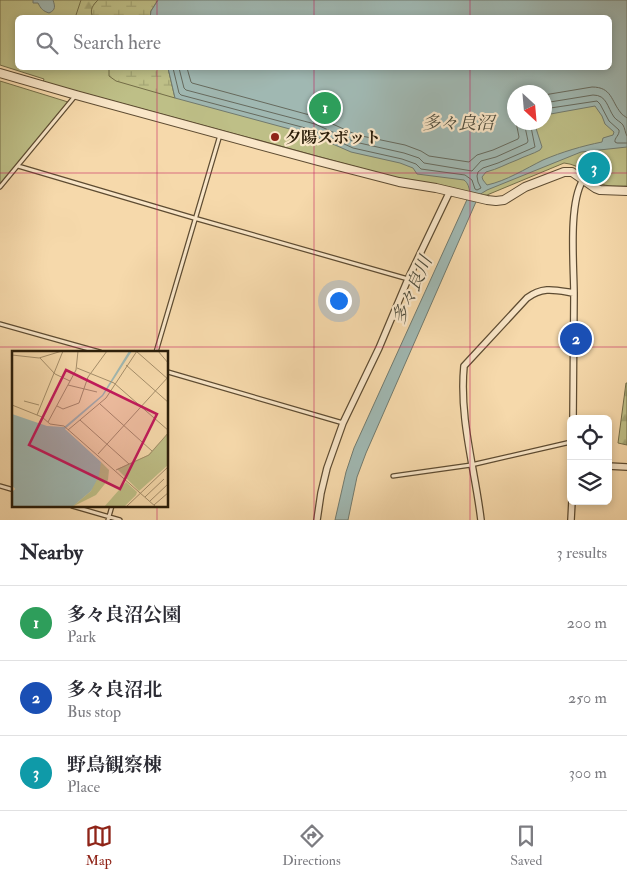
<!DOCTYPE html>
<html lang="en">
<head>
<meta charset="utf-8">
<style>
  body { margin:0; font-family:"IM FELL Double Pica","Noto Serif JP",serif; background:#f2f2f3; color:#2b2b33 }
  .controls { position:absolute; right:15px; bottom:15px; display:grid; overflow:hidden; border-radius:8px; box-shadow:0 2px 8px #0003 }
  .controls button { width:45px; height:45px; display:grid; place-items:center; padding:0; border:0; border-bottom:1px solid #e1e1e2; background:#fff; color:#2b2b33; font:25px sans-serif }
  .compass { position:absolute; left:507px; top:85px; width:45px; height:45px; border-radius:50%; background:#fff; box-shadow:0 2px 8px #0003; rotate:154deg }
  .you { position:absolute; left:338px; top:300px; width:18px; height:18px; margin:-12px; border:4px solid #fff; border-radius:50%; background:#1a73e8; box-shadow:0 0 0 8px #1a73e833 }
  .badge { display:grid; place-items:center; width:32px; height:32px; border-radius:50%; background:#8f2418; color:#fff; font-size:16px; font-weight:700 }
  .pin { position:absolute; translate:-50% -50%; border:2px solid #fff; box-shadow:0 1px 5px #0006 }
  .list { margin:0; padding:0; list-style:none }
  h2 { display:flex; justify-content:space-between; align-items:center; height:65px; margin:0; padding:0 20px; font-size:21px }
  h2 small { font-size:16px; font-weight:400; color:#7c7c81 }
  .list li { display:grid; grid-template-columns:32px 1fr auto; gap:15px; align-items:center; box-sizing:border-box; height:75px; padding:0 20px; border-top:1px solid #e1e1e2 }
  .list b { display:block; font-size:19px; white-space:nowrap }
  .list p { margin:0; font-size:16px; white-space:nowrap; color:#7c7c81 }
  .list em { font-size:16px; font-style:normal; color:#7c7c81 }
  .icon { flex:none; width:28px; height:28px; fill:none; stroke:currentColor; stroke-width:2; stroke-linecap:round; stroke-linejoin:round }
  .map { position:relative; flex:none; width:627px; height:520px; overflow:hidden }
  .search { position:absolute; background:#fff; box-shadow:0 2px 8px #0003; left:15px; right:15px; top:15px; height:55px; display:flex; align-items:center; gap:12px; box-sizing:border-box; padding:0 18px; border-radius:8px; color:#7c7c81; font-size:19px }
  .sheet { height:290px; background:#fff }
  nav { display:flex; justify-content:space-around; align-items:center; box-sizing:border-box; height:70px; border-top:1px solid #e1e1e2; background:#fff; font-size:14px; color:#7c7c81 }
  nav a { display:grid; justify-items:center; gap:2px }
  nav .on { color:#8f2418 }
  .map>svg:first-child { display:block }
  .green { fill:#bebf87; stroke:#746e48; fill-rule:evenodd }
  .forest { fill:url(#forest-firs); stroke:#746e48 }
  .wetland { fill:url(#wetland-marsh); stroke:#746e48 }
  .water { fill:#a0b8b2; stroke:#717a6e; fill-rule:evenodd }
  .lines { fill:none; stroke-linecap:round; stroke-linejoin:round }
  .shore { stroke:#666a5e; stroke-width:1 }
  .building { fill:url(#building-hatch); stroke:#2b1d09 }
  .service-casing { stroke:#5e4c32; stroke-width:5.5 }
  .minor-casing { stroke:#5e4c32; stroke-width:8 }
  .tertiary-casing { stroke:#5e4c32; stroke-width:10 }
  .service { stroke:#f9e6c8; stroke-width:3 }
  .minor { stroke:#f9e6c8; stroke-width:5.5 }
  .tertiary { stroke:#f9e6c8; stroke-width:8 }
  .grid { fill:none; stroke:#c2185b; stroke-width:1; stroke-opacity:0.55 }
  .poi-dot { fill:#8f2418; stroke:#f9e6c8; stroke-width:2 }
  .labels { text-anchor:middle; stroke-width:4.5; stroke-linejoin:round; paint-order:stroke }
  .poi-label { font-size:16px; font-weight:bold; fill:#2b1d09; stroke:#f9e6c8; text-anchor:start }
  .water-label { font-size:18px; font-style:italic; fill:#4e4c3c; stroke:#f9e6c8 }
  .inset-road { fill:none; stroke:#a58e6a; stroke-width:1 }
  .view { fill:#c2185b; fill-opacity:0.15; stroke:#c2185b; stroke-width:2.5 }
  .inset-edge { fill:none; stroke:#2b1d09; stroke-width:2.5 }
</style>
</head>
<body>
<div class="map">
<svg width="627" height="520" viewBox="0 0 627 520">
  <defs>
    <pattern id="forest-firs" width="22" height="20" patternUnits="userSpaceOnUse" patternTransform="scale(1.25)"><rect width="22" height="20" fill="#bebf87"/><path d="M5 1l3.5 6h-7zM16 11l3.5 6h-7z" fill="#a3a473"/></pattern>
    <pattern id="wetland-marsh" width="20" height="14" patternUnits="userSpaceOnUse" patternTransform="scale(1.25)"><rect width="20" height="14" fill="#bebf87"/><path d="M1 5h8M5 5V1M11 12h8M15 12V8" fill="none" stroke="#a3a473"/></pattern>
    <pattern id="building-hatch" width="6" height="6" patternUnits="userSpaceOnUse" patternTransform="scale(1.25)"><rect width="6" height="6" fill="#e8aa80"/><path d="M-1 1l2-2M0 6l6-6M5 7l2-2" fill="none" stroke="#c7926d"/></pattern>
  </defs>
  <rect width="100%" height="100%" fill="#f6d9ab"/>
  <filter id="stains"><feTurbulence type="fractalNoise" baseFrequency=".004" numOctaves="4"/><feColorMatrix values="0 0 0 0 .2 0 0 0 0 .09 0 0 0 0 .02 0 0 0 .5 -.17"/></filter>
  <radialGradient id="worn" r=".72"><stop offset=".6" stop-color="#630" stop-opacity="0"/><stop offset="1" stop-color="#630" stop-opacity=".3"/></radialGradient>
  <path class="green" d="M0,0H627V186C618,186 607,187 599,183C585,175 582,165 564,163L487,195H481L394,177L43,82L44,79L0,65ZM18,18H610V68H18ZM514,92H544V122H514Z
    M0,81L68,102L0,184Z"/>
  <path class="forest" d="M81,0H98C93,5 90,10 93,17L75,18Z
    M626,383H627V445L618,443Z"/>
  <path class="wetland" d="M98,0H158L151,11L150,17H93C89,10 93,5 98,0Z
    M109,68H168L175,98L116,81L109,76Z"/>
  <path class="water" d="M33,0H53C55,6 56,10 49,13C43,11 41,9 38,3H33Z
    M158,0H627V147L581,152L487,190L479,195L366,453L357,477L348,520H335L346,472L354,448L470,193C469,187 468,183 464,180L417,174L413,168L400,163L351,152L312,135L175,98L168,68H610V18H150L151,11ZM514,92H544L545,115L595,106L602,116L605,124L614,132L613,135L603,138L602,142C582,146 562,152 543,160C525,169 506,181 487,185L483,180L482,177L486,172C498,169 506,164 517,160C525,156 533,154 540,150L542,147L534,122H514Z"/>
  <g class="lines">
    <path class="shore" d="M173,68L179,93L181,95L313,130L353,148L402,159L416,164L421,169L465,175L472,180L475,189L477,190L481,188L478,182L477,176L478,172L483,168L498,163L535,147L530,122
      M179,68L184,88L186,90L315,124L355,142L404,153L419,158L424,163L472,171L481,161L496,157L527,143L528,141L524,122
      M187,68L191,82L192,83L317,117L357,135L405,145L421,151L429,156L469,162L477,155L493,150L518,139L519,137L516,122
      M544,95L592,87C612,87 611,101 621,113C622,115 625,116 627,118
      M544,103L593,95C607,95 607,107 614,117C616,120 621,122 623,125C625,128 625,133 627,136
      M544,109L597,101L600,104L609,121L619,130C620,135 614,138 615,142L617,143H627"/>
  </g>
  <path class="building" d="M600,162L601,172L588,173L587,164Z"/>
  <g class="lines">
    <defs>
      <path id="service" d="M18,166L194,218L408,279
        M0,187L76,95
        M0,324L100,352
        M156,352L220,135
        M168,372L343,423
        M393,476L471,465L571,442
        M0,486L14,490
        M72,506L120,520
        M108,520L112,506"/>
      <path id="minor" d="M573,419C573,377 574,336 574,295C574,266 568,204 583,180
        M608,466L627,467
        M317,520L321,493L327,468L343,423L379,348L408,279L450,191
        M481,520C475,469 459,419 464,366L527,298C543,286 555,290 574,293
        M571,520L572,501"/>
      <path id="tertiary" d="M0,73L76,95L318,161L399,182L436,188L487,200L496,201L504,200L525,187L564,172H572L595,188L600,190L627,191"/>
    </defs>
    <use href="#service" class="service-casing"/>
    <use href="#minor" class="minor-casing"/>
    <use href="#tertiary" class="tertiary-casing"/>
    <use href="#service" class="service"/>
    <use href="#minor" class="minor"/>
    <use href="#tertiary" class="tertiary"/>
  </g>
  <path class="grid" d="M157,0V18M314,0V18M470,0V18M157,68V352M314,68V520M470,68V520M0,173H627M0,347H627M157,506V520"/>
  <circle class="poi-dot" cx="275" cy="137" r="5"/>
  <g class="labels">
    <g class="poi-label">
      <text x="285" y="143">夕陽スポット</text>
    </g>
    <g class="water-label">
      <text x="458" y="129">多々良沼</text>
      <text transform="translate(412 290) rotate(-66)" y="6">多々良川</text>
    </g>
  </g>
  <g transform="translate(12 351)">
    <rect width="156" height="156" fill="#f6d9ab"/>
    <path d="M156,82V114L127,140L105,118L136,104Z" fill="#bebf87"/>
    <path d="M156,93V113L127,139L117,128L145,110L147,102ZM114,131L125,141L124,144L112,156H92Z" fill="#bebf87"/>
    <path d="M89,111L97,119L96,129L84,144L60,156L79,140Z" fill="#bebf87"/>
    <path d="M117,0H120L91,45L53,78L89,111L87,125L79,140L60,156H0V141L3,138L0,134V63L35,75L52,76L90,44Z" fill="#a0b8b2"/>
    <path class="inset-road" d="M124,0L157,29M146,0L157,13M0,4L27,7L50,0M28,7L43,23L58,30M114,14L157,52M65,17L102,32L157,80M56,34L85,41M12,50L27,54M88,53L140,100M0,54L30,66L38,73L52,75L144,156M45,55L51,58L67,52L76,26L95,0M25,64L51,0M68,69L117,113M36,71L64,19L66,0M56,79L94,47L125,0M86,103L157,25M104,119L137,104L157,81M133,146L152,128M138,150L156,133M142,154L157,141M114,156L157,115"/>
    <path class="view" d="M54,19L145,63L108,138L17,94Z"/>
    <rect width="156" height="156" class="inset-edge"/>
  </g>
  <rect width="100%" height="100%" filter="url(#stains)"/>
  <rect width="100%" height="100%" fill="url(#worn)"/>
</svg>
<div class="controls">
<button><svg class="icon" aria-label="locate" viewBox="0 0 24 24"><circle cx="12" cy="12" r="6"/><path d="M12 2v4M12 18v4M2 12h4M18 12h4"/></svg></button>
<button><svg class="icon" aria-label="layers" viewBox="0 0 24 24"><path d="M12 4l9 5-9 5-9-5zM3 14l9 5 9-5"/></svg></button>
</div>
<svg class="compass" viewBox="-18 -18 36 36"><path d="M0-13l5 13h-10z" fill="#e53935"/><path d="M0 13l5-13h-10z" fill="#7c7c81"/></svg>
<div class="you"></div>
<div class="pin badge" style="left:325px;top:108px;background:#2e9e5b">1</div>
<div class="pin badge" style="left:576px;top:339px;background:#1a4fb4">2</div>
<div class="pin badge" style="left:594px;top:168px;background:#0f9aa8">3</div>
<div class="search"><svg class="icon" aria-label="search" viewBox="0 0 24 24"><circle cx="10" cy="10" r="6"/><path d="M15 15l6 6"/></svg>Search here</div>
</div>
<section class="sheet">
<h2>Nearby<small>3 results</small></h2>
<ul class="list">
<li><span class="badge" style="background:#2e9e5b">1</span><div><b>多々良沼公園</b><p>Park</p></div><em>200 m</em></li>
<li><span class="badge" style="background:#1a4fb4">2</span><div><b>多々良沼北</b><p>Bus stop</p></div><em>250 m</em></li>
<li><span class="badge" style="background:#0f9aa8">3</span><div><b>野鳥観察棟</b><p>Place</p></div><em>300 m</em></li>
</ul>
</section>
<nav>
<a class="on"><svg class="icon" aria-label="map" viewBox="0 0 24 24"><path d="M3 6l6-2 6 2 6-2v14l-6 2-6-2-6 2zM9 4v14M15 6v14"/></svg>Map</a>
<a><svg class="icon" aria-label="directions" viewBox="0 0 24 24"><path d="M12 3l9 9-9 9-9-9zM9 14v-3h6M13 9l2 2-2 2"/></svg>Directions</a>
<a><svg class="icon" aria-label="saved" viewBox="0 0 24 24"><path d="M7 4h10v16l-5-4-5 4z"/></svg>Saved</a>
</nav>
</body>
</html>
